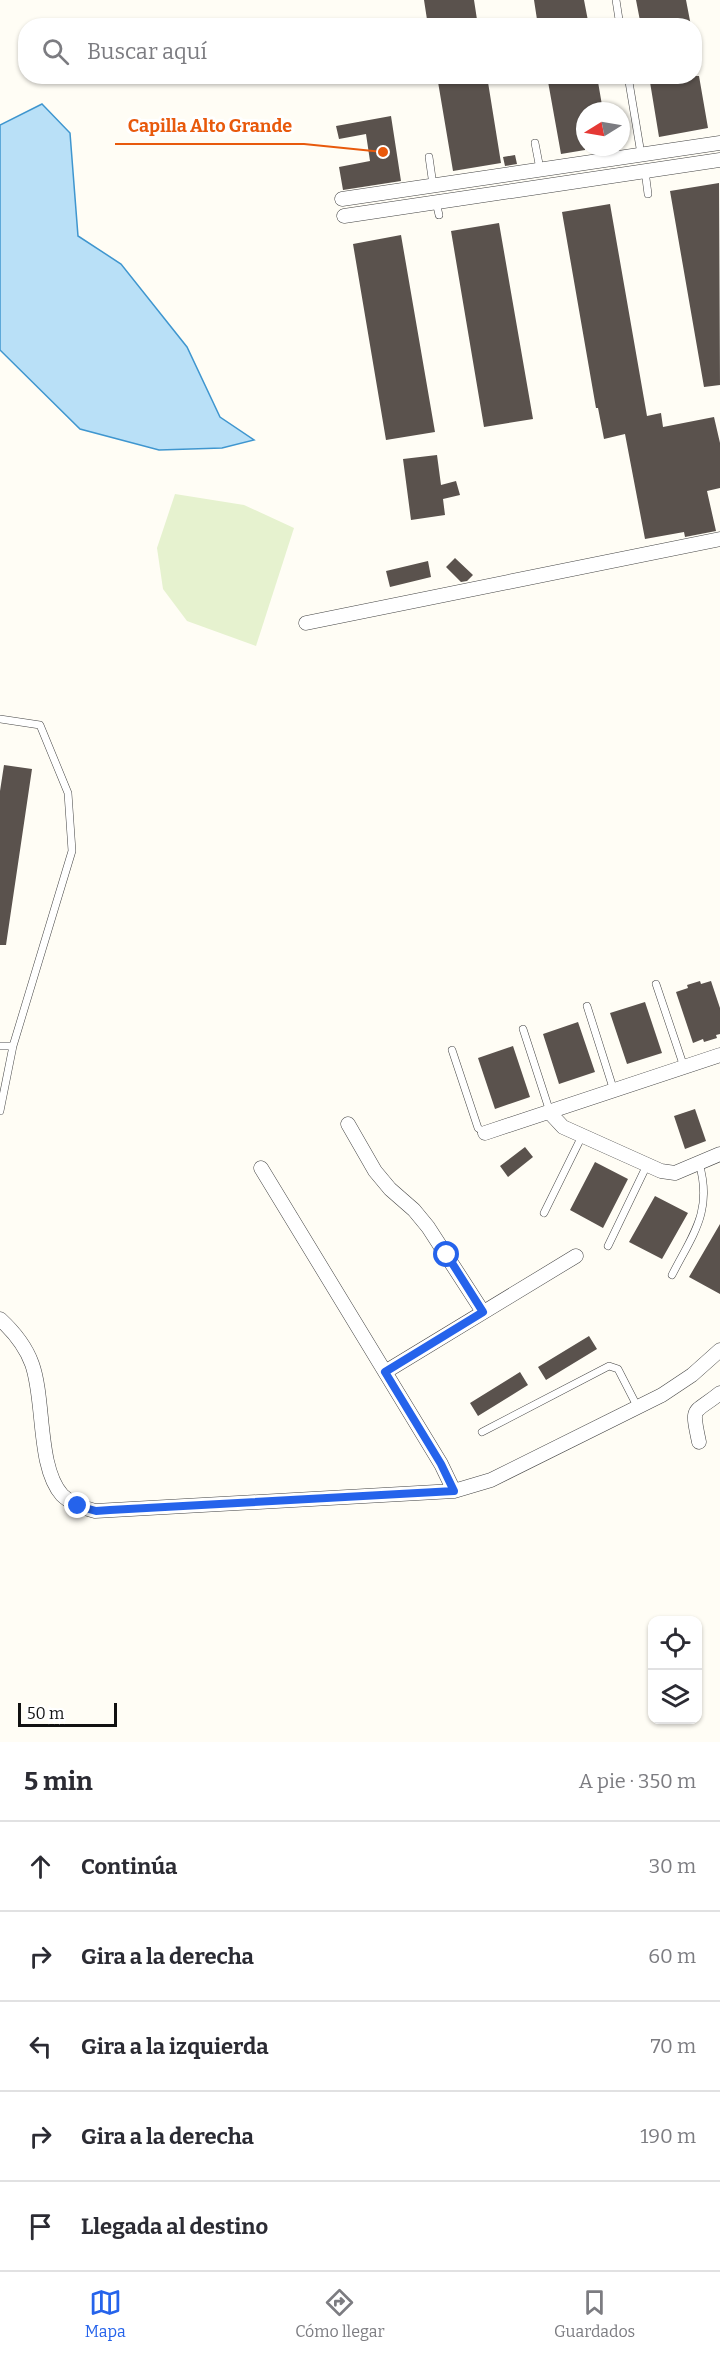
<!DOCTYPE html>
<html lang="es">
<head>
<meta charset="utf-8">
<style>
  body { margin:0; font-family:Bitter,serif; background:#f2f2f3; color:#2b2b33 }
  .controls { position:absolute; right:18px; bottom:18px; display:grid; overflow:hidden; border-radius:12px; box-shadow:0 2px 4px #0004 }
  .controls button { width:54px; height:54px; display:grid; place-items:center; padding:0; border:0; border-bottom:2px solid #e1e1e2; background:#fff; color:#2b2b33; font:30px sans-serif }
  .compass { position:absolute; left:576px; top:102px; width:54px; height:54px; border-radius:50%; background:#fff; box-shadow:0 2px 4px #0004; rotate:259deg }
  .scale { position:absolute; left:18px; bottom:15px; width:99px; box-sizing:border-box; padding-left:6px; border:3px solid #111; border-top:0; font-size:16px; line-height:21px; white-space:nowrap; color:#111; -webkit-text-stroke:4px #fff; paint-order:stroke }
  .stop { position:absolute; width:18px; height:18px; margin:-14px; border:4px solid #2563eb; border-radius:50%; background:#fff }
  .stop.end { background:#2563eb; border-color:#fff; box-shadow:0 2px 6px #0008 }
  .list { margin:0; padding:0; list-style:none }
  h2 { display:flex; justify-content:space-between; align-items:center; height:78px; margin:0; padding:0 24px; font-size:26px }
  h2 small { font-size:20px; font-weight:400; color:#7c7c81 }
  .list li { display:grid; grid-template-columns:39px 1fr auto; gap:18px; align-items:center; box-sizing:border-box; height:90px; padding:0 24px; border-top:2px solid #e1e1e2 }
  .list b { display:block; font-size:22px; white-space:nowrap }
  .list em { font-size:20px; font-style:normal; color:#7c7c81 }
  .icon { flex:none; width:33px; height:33px; fill:none; stroke:currentColor; stroke-width:2; stroke-linecap:round; stroke-linejoin:round }
  .map { position:relative; flex:none; width:720px; height:1742px; overflow:hidden }
  .search { position:absolute; background:#fff; box-shadow:0 2px 4px #0004; left:18px; right:18px; top:18px; height:66px; display:flex; align-items:center; gap:15px; box-sizing:border-box; padding:0 21px; border-radius:24px; color:#7c7c81; font-size:22px }
  .sheet { height:528px; background:#fff }
  nav { display:flex; justify-content:space-around; align-items:center; box-sizing:border-box; height:84px; border-top:2px solid #e1e1e2; background:#fff; font-size:16px; color:#7c7c81 }
  nav a { display:grid; justify-items:center; gap:3px }
  nav .on { color:#2563eb }
  .map>svg:first-child { display:block }
  .pitch { fill:#e6f2cf }
  .water { fill:#b9e0f7; stroke:#3f96cf; stroke-width:1.5 }
  .building { fill:#5a524d }
  .lines { fill:none; stroke-linecap:round; stroke-linejoin:round }
  .lane-casing { stroke:#444; stroke-width:8 }
  .street-casing { stroke:#444; stroke-width:15 }
  .lane { stroke:#fff; stroke-width:7 }
  .street { stroke:#fff; stroke-width:14 }
  .route { stroke:#2563eb; stroke-width:8 }
  .leader { fill:none; stroke:#e8590c; stroke-width:2 }
  .callout-dot { fill:#e8590c; stroke:#fff; stroke-width:2 }
  .callout-label { font-size:18px; text-anchor:middle; font-weight:bold; fill:#e8590c; stroke:#fff; stroke-width:6; stroke-linejoin:round; paint-order:stroke }
</style>
</head>
<body>
<div class="map">
<svg width="720" height="1742" viewBox="0 0 720 1742">
  <rect width="100%" height="100%" fill="#fffdf5"/>
  <path class="pitch" d="M175,494L244,505L294,528L256,646L187,621L163,589L157,548Z"/>
  <path class="water" d="M42,104L70,133L78,236L121,264L187,347L220,417L254,440L222,448L159,450L80,429L0,350V125Z"/>
  <path class="building" d="M424,0H474L478,26H428Z
    M534,0H584L589,26H538Z
    M636,0H686L691,26H641Z
    M437,76H487L501,163L453,171Z
    M547,76H597L603,111H585V150L561,154Z
    M649,76H699L708,128L659,137Z
    M391,116L401,181L343,190L339,167L370,161L366,134L339,139L336,126Z
    M515,155L517,164L505,166L503,157Z
    M719,183L720,385L704,387L670,191Z
    M610,204L647,416L661,413L663,427L714,417L720,443V488L707,491L716,531L685,537L684,532L645,539L625,434L604,439L598,408H596L562,212Z
    M499,223L533,419L484,427L451,231Z
    M401,235L435,432L386,440L353,244Z
    M437,455L441,485L456,481L460,495L443,499L445,515L411,520L403,459Z
    M455,558L473,575L467,581L461,582L446,567Z
    M428,561L431,577L390,587L386,571Z
    M4,765L32,769L6,945H0V791Z
    M700,981L701,984L711,981L720,1008V1034L716,1035L717,1038L704,1042L703,1039L693,1043L676,992L688,988L687,985Z
    M645,1002L662,1053L627,1064L610,1013Z
    M578,1022L595,1072L559,1084L543,1034Z
    M513,1046L530,1097L495,1109L478,1058Z
    M695,1109L706,1141L685,1149L674,1116Z
    M525,1147L533,1157L508,1177L500,1166Z
    M595,1162L628,1179L603,1228L570,1210Z
    M655,1196L688,1213L662,1259L629,1242Z
    M720,1224V1294L689,1277Z
    M589,1336L597,1349L546,1380L538,1367Z
    M520,1372L528,1385L478,1416L470,1403Z"/>
  <g class="lines">
    <defs>
      <path id="lane" d="M616,0L620,26
        M628,76L641,154
        M535,143L540,169
        M429,157L433,185
        M645,171L648,194
        M436,202L439,215
        M0,719L40,725L68,793L72,851L13,1046L0,1111
        M656,984L684,1067
        M587,1006L614,1091
        M523,1029L550,1112
        M0,1046H13
        M452,1050L478,1128L485,1133
        M544,1213L582,1136
        M608,1246L647,1165
        M672,1275C693,1234 713,1211 699,1163
        M482,1432L609,1366L618,1369L637,1406"/>
      <path id="street" d="M342,199L720,143
        M344,216L720,160
        M306,623L720,539
        M550,1113L563,1127L661,1171L675,1173L720,1154
        M348,1124L375,1171L390,1189L414,1210L428,1227L483,1312
        M485,1133L720,1055
        M261,1168L441,1464L454,1491
        M0,1319C13,1331 26,1347 32,1364C45,1400 37,1467 62,1495C71,1504 84,1508 95,1511L454,1491L491,1480L662,1395L692,1375L720,1350
        M385,1372L576,1256
        M699,1442C691,1404 693,1415 720,1393"/>
    </defs>
    <use href="#lane" class="lane-casing"/>
    <use href="#street" class="street-casing"/>
    <use href="#lane" class="lane"/>
    <use href="#street" class="street"/>
  </g>
  <g class="lines">
    <path class="route" d="M78,1506L96,1511L110,1510L454,1491L441,1464L385,1372L483,1312L447,1255"/>
  </g>
  <path class="leader" d="M383 152L304 144H115"/>
  <circle class="callout-dot" cx="383" cy="152" r="6"/>
  <g class="callout-label">
    <text x="210" y="132">Capilla Alto Grande</text>
  </g>
</svg>
<div class="controls">
<button><svg class="icon" aria-label="locate" viewBox="0 0 24 24"><circle cx="12" cy="12" r="6"/><path d="M12 2v4M12 18v4M2 12h4M18 12h4"/></svg></button>
<button><svg class="icon" aria-label="layers" viewBox="0 0 24 24"><path d="M12 4l9 5-9 5-9-5zM3 14l9 5 9-5"/></svg></button>
</div>
<svg class="compass" viewBox="-18 -18 36 36"><path d="M0-13l5 13h-10z" fill="#e53935"/><path d="M0 13l5-13h-10z" fill="#7c7c81"/></svg>
<div class="scale">50 m</div>
<div class="stop" style="left:447px;top:1255px"></div>
<div class="stop end" style="left:78px;top:1506px"></div>
<div class="search"><svg class="icon" aria-label="search" viewBox="0 0 24 24"><circle cx="10" cy="10" r="6"/><path d="M15 15l6 6"/></svg>Buscar aquí</div>
</div>
<section class="sheet">
<h2>5 min<small>A pie · 350 m</small></h2>
<ul class="list">
<li><svg class="icon" aria-label="ahead" viewBox="0 0 24 24"><path d="M12 20V5M6 11l6-6 6 6"/></svg><div><b>Continúa</b></div><em>30 m</em></li>
<li><svg class="icon" aria-label="right" viewBox="0 0 24 24"><path d="M7 20v-9h11M14 6l5 5-5 5"/></svg><div><b>Gira a la derecha</b></div><em>60 m</em></li>
<li><svg class="icon" aria-label="left" viewBox="0 0 24 24"><path d="M17 20v-9H6M10 6l-5 5 5 5"/></svg><div><b>Gira a la izquierda</b></div><em>70 m</em></li>
<li><svg class="icon" aria-label="right" viewBox="0 0 24 24"><path d="M7 20v-9h11M14 6l5 5-5 5"/></svg><div><b>Gira a la derecha</b></div><em>190 m</em></li>
<li><svg class="icon" aria-label="arrive" viewBox="0 0 24 24"><path d="M6 21V4h12l-3 4 3 4H6"/></svg><div><b>Llegada al destino</b></div></li>
</ul>
</section>
<nav>
<a class="on"><svg class="icon" aria-label="map" viewBox="0 0 24 24"><path d="M3 6l6-2 6 2 6-2v14l-6 2-6-2-6 2zM9 4v14M15 6v14"/></svg>Mapa</a>
<a><svg class="icon" aria-label="directions" viewBox="0 0 24 24"><path d="M12 3l9 9-9 9-9-9zM9 14v-3h6M13 9l2 2-2 2"/></svg>Cómo llegar</a>
<a><svg class="icon" aria-label="saved" viewBox="0 0 24 24"><path d="M7 4h10v16l-5-4-5 4z"/></svg>Guardados</a>
</nav>
</body>
</html>
